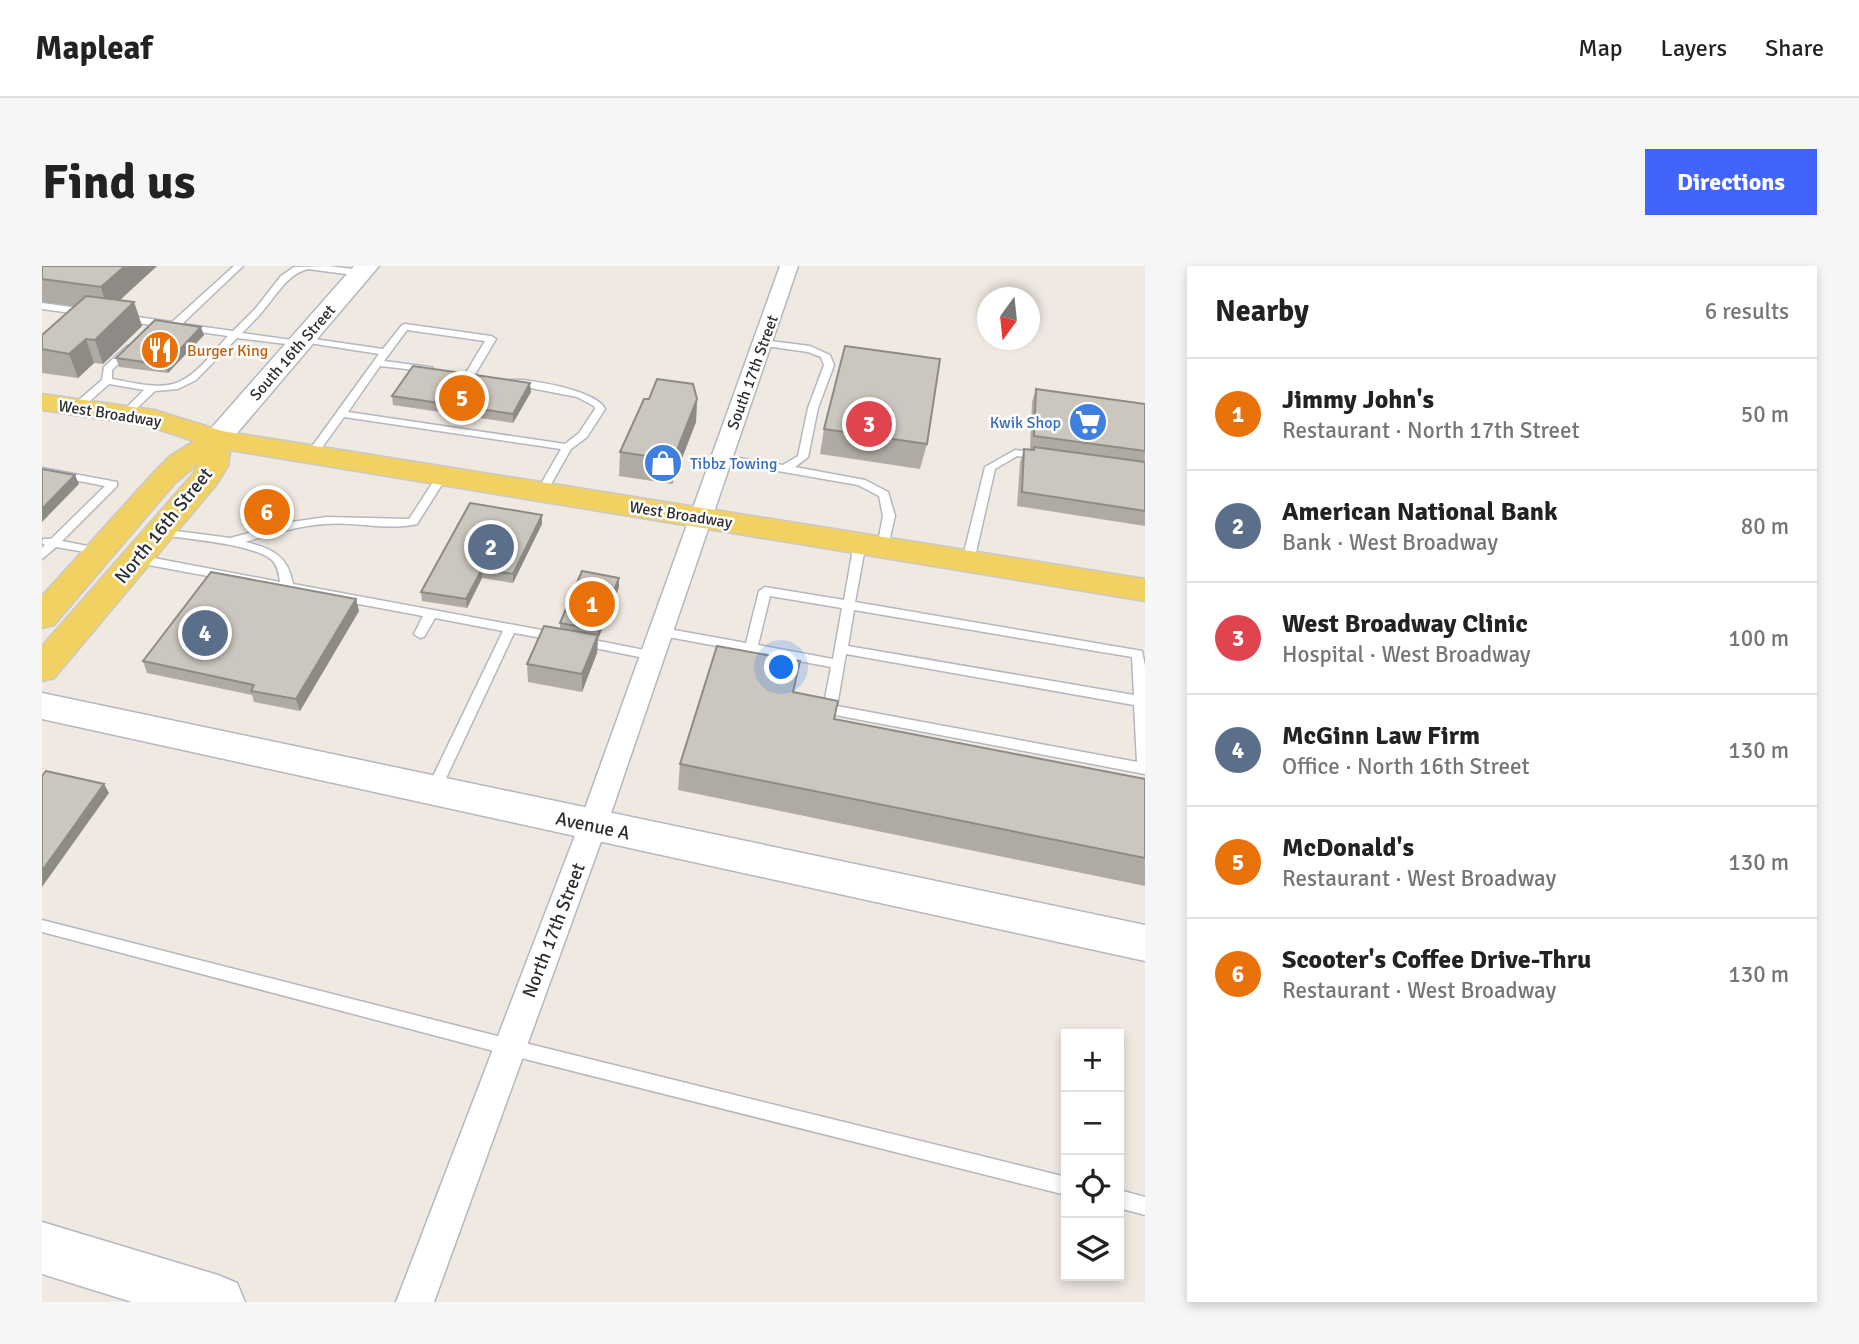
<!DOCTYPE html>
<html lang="en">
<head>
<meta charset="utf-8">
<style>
  body { margin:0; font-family:Signika,sans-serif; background:#f6f6f6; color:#222 }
  .controls { position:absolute; right:21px; bottom:21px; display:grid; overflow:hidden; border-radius:0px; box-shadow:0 4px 10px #0003 }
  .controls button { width:63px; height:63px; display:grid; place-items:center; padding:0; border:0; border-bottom:2px solid #e0e0e0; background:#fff; color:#222; font:35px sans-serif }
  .compass { position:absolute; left:935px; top:21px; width:63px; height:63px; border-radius:50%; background:#fff; box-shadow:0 4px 10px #0003; rotate:195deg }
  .you { position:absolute; left:740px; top:402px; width:24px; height:24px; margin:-18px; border:5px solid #fff; border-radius:50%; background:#1a73e8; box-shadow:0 0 0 10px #1a73e833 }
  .badge { display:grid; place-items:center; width:46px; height:46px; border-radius:50%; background:#4264fb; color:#fff; font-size:23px; font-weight:700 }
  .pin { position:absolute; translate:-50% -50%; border:4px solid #fff; box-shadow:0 2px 7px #0006 }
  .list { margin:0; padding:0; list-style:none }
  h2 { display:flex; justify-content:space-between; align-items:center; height:91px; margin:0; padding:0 28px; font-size:30px }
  h2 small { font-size:23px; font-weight:400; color:#767676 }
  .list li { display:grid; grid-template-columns:46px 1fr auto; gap:21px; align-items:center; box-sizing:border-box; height:112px; padding:0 28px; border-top:2px solid #e0e0e0 }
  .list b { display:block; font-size:26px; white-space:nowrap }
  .list p { margin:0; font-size:23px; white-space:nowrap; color:#767676 }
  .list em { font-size:23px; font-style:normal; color:#767676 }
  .icon { flex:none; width:38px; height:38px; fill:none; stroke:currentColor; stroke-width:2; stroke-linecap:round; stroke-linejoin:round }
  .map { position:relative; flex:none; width:1103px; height:1036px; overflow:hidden; border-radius:0px }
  header { display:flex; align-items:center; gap:42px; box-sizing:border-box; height:98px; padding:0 35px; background:#fff; border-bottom:2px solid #e0e0e0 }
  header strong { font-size:33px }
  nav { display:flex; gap:38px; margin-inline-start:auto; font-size:24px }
  .intro { display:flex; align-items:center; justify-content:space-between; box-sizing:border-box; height:168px; padding:0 42px }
  h1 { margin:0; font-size:49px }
  .button { padding:18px 32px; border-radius:0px; background:#4264fb; color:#fff; font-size:24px; font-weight:700 }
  main { display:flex; gap:42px; padding:0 42px }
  aside { flex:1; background:#fff; border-radius:0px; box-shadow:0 4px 10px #0003 }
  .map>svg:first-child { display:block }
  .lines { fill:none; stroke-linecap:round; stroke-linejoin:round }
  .lane-casing { stroke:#b4b7c1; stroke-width:3 }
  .street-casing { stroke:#b4b7c1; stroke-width:3 }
  .secondary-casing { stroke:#b4b7c1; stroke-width:3 }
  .primary-casing { stroke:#c9c9c9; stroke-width:3 }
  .lane { fill:#fff; fill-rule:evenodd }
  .street { fill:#fff; fill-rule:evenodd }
  .secondary { fill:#fff; fill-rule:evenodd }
  .primary { fill:#f2d163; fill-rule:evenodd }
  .wall { fill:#afaba4 }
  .shaded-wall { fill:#8e8b86 }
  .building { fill:#cbc7bf; stroke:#8e8b86; stroke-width:2 }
  .labels { text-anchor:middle; stroke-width:5; stroke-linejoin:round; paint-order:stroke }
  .far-food-label { font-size:16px; fill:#c56008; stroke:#fff; text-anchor:start }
  .far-street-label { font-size:16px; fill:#2e2e2e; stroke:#fff }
  .far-shop-label { font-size:16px; fill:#366cbe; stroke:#fff; text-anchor:end }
  .street-label { font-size:19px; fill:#2e2e2e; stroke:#fff }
</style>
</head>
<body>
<header>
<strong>Mapleaf</strong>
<nav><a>Map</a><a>Layers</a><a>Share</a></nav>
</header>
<div class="intro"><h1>Find us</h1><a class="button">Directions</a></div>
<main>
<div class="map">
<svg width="1103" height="1036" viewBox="0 0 1103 1036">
  <rect width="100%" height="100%" fill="#efe9e1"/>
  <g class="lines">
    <defs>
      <path id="lane" d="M192,0H201L140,58L191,65L214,42L239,10L252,1L286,0L319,4L323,7L319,10L266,3C244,9 235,29 220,46C214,53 207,60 200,67L257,75L260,76V80L195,72L154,114L136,123L113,125L88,149L79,147L102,124L67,118L39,143H31V139L60,114L62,101L85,80L93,82L70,104V113C89,116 113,123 131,118C153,112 171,86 186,70L82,55L77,52L82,49L130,56Z
        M0,37L44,43L49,46L44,49L0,43Z
        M363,58L449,70L454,73L432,110L427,113L422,110L443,75L365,64L342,95L388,101L391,102V106L338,100L306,146L523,178L537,167L553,143L552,140L535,131L468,118V114C486,112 556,125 563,143L545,171L529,183L504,227H496L495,225L519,183L302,151L274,190H266V186L337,88L261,76L256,73L258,71L341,83L360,59Z
        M720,74L768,80L788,89L792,99L776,142L766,191L753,201L823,214L846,226L853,250L845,284L841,285L835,281L841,250L837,230L816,219L679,195L674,192L679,189L741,199L756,190L766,142L782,99L779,91L766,86L717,79V75Z
        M973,184L997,187L1002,190L997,193L975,190L953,203L932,295L926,299L922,298L920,295L943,201Z
        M0,202L75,216V220L20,275L61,283V289L14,281L0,293V282L3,279L0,277L1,273H9L63,220L0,208Z
        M401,206L406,209L375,258C344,265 313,255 283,258C255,260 229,268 203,276C229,282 246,289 251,318L521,368L523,371L521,374L517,375L472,367L398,525L396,529H386L384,525L461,365L393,352L382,371L378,372L372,368L381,350L96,297L90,293L96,289L238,316C237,308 236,301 231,295C214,278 145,273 119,269L113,266L119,263L188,272L250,256L284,251L367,253L397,207Z
        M818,273L824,277L813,336L1100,385L1103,400V508L788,448L781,443L789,401L621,370L615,366L621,362L704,377L717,325L723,321L802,334L812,277ZM728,330L800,342L791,393L716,379ZM812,344L1090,391L1092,429L806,380ZM804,388L1092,439L1095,496L795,440Z
        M537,371L612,386L618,390L612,394L533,378L531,375Z
        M0,654L467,773L1024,911V929L467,789L0,666Z
        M1077,924L1103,931V949L1077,942Z"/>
      <path id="street" d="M738,0H756L565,559L392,1036H354L537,559Z"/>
      <path id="secondary" d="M312,0H337L185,179L175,182L165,179L161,173L165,167Z
        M0,427L1103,659V695L0,453Z
        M0,956L176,1009L195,1017L203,1036H90L0,1008Z"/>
      <path id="primary" d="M0,128L112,144L180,165L1103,313V335L188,184L186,200L174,219L12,412L0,415V380L151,208L157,197L133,217L12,359L0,362V330L113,205L128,190L152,175L107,160L0,144Z"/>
    </defs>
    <use href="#lane" class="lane-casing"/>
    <use href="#street" class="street-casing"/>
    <use href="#secondary" class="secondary-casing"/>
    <use href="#primary" class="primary-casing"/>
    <use href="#lane" class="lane"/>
    <use href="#street" class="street"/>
    <use href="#secondary" class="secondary"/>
    <use href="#primary" class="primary"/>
  </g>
  <path class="wall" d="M0,0H115L78,34L92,36L100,60L61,98L52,97L36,112L0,107V69L32,40L0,36Z
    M162,69L126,107L77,101L74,92Z
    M994,123L1103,138V260L975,240L978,197L982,183H988L990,136Z
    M489,126L471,157L351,139L350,130Z
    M607,133H655L654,156L630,218L577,210L578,186Z
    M782,163L885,178L878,203L778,188Z
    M500,258L471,317L440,312L425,342L380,335L379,326Z
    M577,321L556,373L555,387L540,426L486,416L485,398L518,363V357Z
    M314,333L317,345L258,445L212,436L210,429L105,407L101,395Z
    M752,426L792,453L1103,513V620L636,524L638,498Z"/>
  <path class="shaded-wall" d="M83,0H115L66,45L59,21Z
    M92,36L100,60L61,98L53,74Z
    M159,61L162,69L126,107L123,99Z
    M44,73L52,97L36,112L27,88Z
    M488,117L489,126L471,157V148Z
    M655,133L654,156L630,218L631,194Z
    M33,209L37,218L0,256V243Z
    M500,249V258L471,317V308Z
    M440,303V312L425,342L424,333Z
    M577,312V321L556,373V364Z
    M314,333L317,345L258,445L254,433Z
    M556,369L555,387L540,426V408Z
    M62,518L67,527L0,621V605Z"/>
  <path class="building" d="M0,0H83L59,21L0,13Z
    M44,30L92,36L53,74L44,73L27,88L0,83V69Z
    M113,54L159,61L123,99L74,92Z
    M803,80L898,93L885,178L782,163Z
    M371,100L488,117L471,148L350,130Z
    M615,113L651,118L655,133L631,194L578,186L602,133H607Z
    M994,123L1103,138V185L992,170Z
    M992,181L1103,196V245L980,226L982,183L992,184Z
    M0,203L33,209L0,243Z
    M428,237L500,249L471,308L440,303L424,333L379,326Z
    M540,305L577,312L556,364L518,357Z
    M169,306L314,333L254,433L209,425L212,419L101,395Z
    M502,360L556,369L540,408L485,398Z
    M675,380L758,395L751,426L796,435L792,453L1103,513V592L638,498Z
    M4,505L62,518L0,605V510Z"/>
  <defs>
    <symbol id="restaurant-disc" viewBox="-11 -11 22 22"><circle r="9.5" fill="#e8710a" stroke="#fff"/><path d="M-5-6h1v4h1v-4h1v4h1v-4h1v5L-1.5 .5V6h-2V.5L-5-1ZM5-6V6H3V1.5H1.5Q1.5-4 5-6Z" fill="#fff"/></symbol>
    <symbol id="supermarket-disc" viewBox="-11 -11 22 22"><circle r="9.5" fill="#3f7fe0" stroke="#fff"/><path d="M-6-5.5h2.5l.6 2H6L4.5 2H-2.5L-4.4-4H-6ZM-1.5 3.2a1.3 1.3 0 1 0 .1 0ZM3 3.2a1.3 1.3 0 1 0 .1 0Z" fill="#fff"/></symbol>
    <symbol id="shop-disc" viewBox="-11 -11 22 22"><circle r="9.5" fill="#3f7fe0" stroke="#fff"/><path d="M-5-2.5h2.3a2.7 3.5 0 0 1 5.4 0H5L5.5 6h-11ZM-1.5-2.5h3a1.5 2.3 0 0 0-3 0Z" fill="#fff"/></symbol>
  </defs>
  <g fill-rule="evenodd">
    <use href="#restaurant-disc" x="96" y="62" width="44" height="44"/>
    <use href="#supermarket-disc" x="1024" y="134" width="44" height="44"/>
    <use href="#shop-disc" x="599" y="175" width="44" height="44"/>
  </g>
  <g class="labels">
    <g class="far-food-label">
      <text x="145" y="90">Burger King</text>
    </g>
    <g class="far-street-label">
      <text transform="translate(250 86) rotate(-49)" y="6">South 16th Street</text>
      <text transform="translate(710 106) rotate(-70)" y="6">South 17th Street</text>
      <text transform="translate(68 147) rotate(9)" y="6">West Broadway</text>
      <text transform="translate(639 248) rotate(9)" y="6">West Broadway</text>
    </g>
    <g class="far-shop-label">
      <text x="1019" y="162">Kwik Shop</text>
      <text x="648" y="203" text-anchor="start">Tibbz Towing</text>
    </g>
    <g class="street-label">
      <text transform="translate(121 259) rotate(-51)" y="7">North 16th Street</text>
      <text transform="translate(551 559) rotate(12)" y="7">Avenue A</text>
      <text transform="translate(511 664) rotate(-69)" y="7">North 17th Street</text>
    </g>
  </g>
</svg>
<div class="controls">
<button>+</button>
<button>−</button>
<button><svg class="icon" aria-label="locate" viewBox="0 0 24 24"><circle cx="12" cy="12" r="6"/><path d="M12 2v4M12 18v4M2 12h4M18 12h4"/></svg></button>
<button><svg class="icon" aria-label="layers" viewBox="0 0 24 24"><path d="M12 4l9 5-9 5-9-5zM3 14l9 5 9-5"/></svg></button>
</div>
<svg class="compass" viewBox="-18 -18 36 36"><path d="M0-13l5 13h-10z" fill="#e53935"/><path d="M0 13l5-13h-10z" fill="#767676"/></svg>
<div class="you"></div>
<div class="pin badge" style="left:550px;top:338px;background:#e8710a">1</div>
<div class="pin badge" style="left:449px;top:281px;background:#5c6f8a">2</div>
<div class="pin badge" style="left:827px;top:158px;background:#e0444e">3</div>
<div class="pin badge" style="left:163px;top:367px;background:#5c6f8a">4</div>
<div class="pin badge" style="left:420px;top:132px;background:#e8710a">5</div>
<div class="pin badge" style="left:225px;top:246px;background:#e8710a">6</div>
</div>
<aside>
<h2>Nearby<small>6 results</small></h2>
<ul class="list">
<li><span class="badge" style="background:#e8710a">1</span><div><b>Jimmy John's</b><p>Restaurant · North 17th Street</p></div><em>50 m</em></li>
<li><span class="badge" style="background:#5c6f8a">2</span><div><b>American National Bank</b><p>Bank · West Broadway</p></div><em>80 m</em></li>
<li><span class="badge" style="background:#e0444e">3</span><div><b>West Broadway Clinic</b><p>Hospital · West Broadway</p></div><em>100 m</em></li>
<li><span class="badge" style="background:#5c6f8a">4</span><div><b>McGinn Law Firm</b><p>Office · North 16th Street</p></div><em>130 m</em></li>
<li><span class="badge" style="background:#e8710a">5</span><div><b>McDonald's</b><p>Restaurant · West Broadway</p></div><em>130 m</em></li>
<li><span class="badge" style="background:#e8710a">6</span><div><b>Scooter's Coffee Drive-Thru</b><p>Restaurant · West Broadway</p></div><em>130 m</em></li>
</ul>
</aside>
</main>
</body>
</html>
